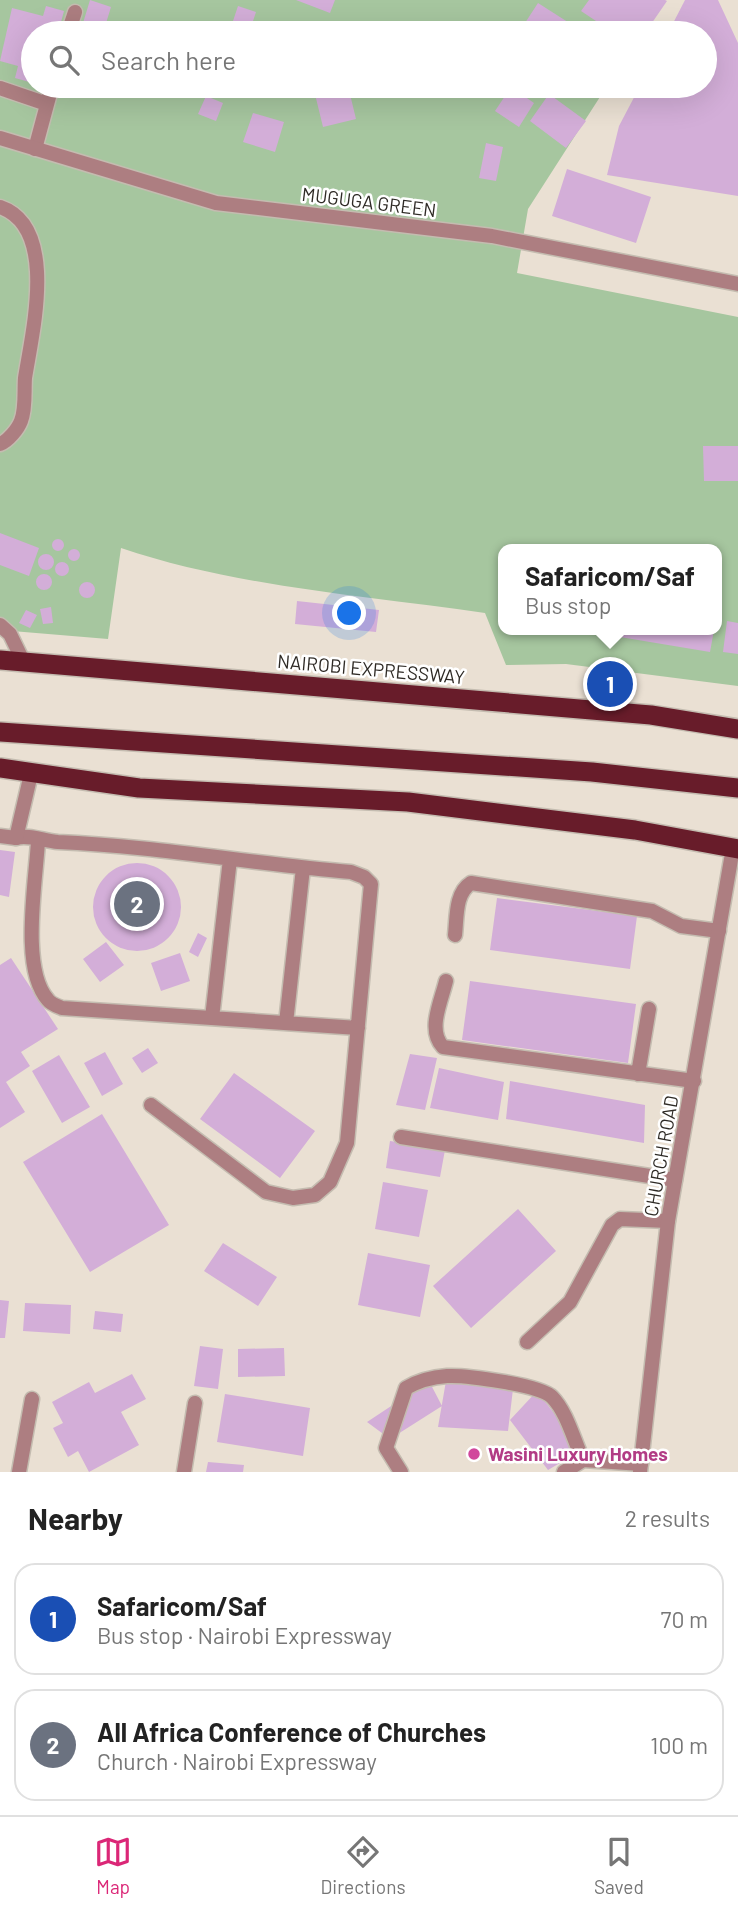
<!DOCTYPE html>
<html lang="en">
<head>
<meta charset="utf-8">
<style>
  body { margin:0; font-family:Barlow,sans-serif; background:#f6f6f6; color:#222 }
  .you { position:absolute; left:350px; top:614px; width:24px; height:24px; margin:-18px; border:5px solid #fff; border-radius:50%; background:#1a73e8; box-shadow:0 0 0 10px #1a73e833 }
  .badge { display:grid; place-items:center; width:46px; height:46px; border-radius:50%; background:#db2777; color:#fff; font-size:23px; font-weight:700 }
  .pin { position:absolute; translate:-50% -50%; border:4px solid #fff; box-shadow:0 2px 7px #0006 }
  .popup { position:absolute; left:498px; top:544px; width:224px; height:91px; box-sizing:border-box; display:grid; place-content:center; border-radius:14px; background:#fff; filter:drop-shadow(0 2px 5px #0005); font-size:23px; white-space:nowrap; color:#767676 }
  .popup b { font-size:26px; color:#222 }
  .popup::after { content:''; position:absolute; left:50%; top:100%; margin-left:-14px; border:14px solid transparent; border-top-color:#fff }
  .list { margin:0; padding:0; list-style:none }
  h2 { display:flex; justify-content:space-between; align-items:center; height:91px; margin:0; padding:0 28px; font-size:30px }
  h2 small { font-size:23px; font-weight:400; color:#767676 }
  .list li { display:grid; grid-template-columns:46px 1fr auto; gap:21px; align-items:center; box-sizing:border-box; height:112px; margin:0 14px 14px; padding:0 14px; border:2px solid #e0e0e0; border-radius:21px }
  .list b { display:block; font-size:26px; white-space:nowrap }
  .list p { margin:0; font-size:23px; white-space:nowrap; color:#767676 }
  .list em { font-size:23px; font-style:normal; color:#767676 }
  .icon { flex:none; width:38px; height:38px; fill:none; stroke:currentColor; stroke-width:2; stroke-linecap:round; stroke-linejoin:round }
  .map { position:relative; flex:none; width:738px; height:1472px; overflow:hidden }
  .search { position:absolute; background:#fff; box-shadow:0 7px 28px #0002; left:21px; right:21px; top:21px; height:77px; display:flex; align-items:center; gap:18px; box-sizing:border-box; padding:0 24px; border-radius:38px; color:#767676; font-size:26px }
  .sheet { height:343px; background:#fff }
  nav { display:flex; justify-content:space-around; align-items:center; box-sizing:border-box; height:98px; border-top:2px solid #e0e0e0; background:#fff; font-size:19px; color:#767676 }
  nav a { display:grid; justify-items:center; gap:4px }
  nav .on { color:#db2777 }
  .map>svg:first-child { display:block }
  .green { fill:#a6c69f; fill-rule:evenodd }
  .building { fill:#d3aed8 }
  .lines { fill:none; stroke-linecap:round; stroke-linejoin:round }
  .service-casing { stroke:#c4bcb0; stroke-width:17 }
  .minor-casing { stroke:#c4bcb0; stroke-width:17 }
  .trunk-casing { stroke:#c4bcb0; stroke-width:22 }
  .service { stroke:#ad7e81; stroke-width:14 }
  .minor { stroke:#ad7e81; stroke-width:14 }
  .trunk { stroke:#681c2a; stroke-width:19 }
  .hotel-dot { fill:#d1479c; stroke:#fff; stroke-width:2.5 }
  .labels { text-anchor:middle; stroke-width:5; stroke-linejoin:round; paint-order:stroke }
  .street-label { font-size:19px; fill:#2e2a25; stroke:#fff }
  .hotel-label { font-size:19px; font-weight:bold; fill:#b23c85; stroke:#fff; text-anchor:start }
</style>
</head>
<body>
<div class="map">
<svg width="738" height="1472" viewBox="0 0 738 1472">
  <rect width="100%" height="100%" fill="#eae0d3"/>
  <path class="green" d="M0,0H663L641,33H33V86H607L528,209L517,273L738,317V686L566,664L506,665L485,613C367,596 232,586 121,548L108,639L0,630ZM503,549H717V630H503Z"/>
  <path class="building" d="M90,0L111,7L103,33H80Z
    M296,0H335L330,13Z
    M589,0H665L667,1L645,33H614L581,11Z
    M685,0H718L738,43V196L607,175L619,126L640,86H705V33H668Z
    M538,3L585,33H534L523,26Z
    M46,6L64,11L58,33H33V83L15,78L18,66L0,61L12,8L43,16Z
    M238,6L256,12L249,33H229Z
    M129,86H154V97L129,98Z
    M303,86H348L356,119L323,127L314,90L305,93Z
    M511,87L534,103L519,127L495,111Z
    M549,94L586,121L566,148L530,121Z
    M206,96L223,103L216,121L198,114Z
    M253,113L284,122L275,152L243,142Z
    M486,143L503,147L496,181L479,178Z
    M567,169L651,197L636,243L552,216Z
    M703,446H738V481H704Z
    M0,533L39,548L29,576L0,565Z
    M52 545a6 6 0 1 1 12 0a6 6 0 1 1-12 0Z
    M68 555a6 6 0 1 1 12 0a6 6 0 1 1-12 0Z
    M38 562a8 8 0 1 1 16 0a8 8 0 1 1-16 0Z
    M55 569a7 7 0 1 1 14 0a7 7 0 1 1-14 0Z
    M36 582a8 8 0 1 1 16 0a8 8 0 1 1-16 0Z
    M79 590a8 8 0 1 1 16 0a8 8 0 1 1-16 0Z
    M297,601L379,610L376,632L295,624Z
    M51,607L53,623L43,624L40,609Z
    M26,610L37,615L30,628L19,623Z
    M727,621L738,623V654L723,652Z
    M622,630H714L710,652L620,637Z
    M0,850L15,852L9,897L0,895Z
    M93 907a44 44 0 1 1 88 0a44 44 0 1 1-88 0Z
    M497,898L637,916L630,969L490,950Z
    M198,933L207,938L198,957L189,952Z
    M106,942L124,965L100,982L83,959Z
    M180,953L190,981L161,991L151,963Z
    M11,958L58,1029L21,1052L30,1066L6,1082L25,1112L0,1128V965Z
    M470,981L636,1004L628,1063L462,1040Z
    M148,1048L158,1063L142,1073L132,1058Z
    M105,1052L123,1084L102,1096L84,1063Z
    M410,1054L437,1058L425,1110L396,1105Z
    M59,1055L90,1107L62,1123L32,1071Z
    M439,1068L504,1082L498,1120L430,1108Z
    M234,1073L315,1131L280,1178L200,1119Z
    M510,1081L645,1105L644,1143L506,1119Z
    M102,1114L169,1225L90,1272L23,1162Z
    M390,1141L445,1150L440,1177L386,1168Z
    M383,1182L428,1190L419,1237L375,1229Z
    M518,1209L556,1251L471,1328L433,1286Z
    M223,1243L277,1277L258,1306L204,1271Z
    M368,1253L430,1265L420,1317L358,1305Z
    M0,1300L9,1301L5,1338H0Z
    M25,1303L71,1305L70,1334L23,1331Z
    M95,1311L123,1314L121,1332L93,1329Z
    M200,1346L223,1349L218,1389L194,1386Z
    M284,1348L285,1376L238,1377V1349Z
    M132,1374L146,1399L121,1412L139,1445L89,1472L78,1451L68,1457L53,1428L63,1423L52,1402L89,1382L95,1393Z
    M429,1381L442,1406L390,1439L367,1422Z
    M446,1381L513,1389L508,1431L438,1427Z
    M537,1391L582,1450L548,1470L510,1420Z
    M225,1394L310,1408L303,1456L217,1442Z
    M208,1462L244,1465L243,1472H206Z"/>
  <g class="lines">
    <defs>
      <path id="service" d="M68,33L75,12
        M0,88L47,104
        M35,149L52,86
        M0,625L10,634L24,663
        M16,838C28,834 44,841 58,842C156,846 253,864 351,872L364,877L371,884L347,1143L330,1182L315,1195L293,1198L266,1192L151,1105
        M38,841C36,881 20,969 48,1000C51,1004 57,1006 62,1008L358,1028
        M455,935C457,917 455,893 471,883L652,911L681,926L719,931
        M446,981C441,1002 427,1030 443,1047L694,1081
        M212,1018L230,859
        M286,1023L303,868
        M638,1074L649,1009
        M401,1137L675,1180
        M527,1342L570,1302L612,1225L620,1219L668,1221
        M19,1472L32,1399
        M184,1472L195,1403
        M401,1472L386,1448L406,1388C418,1381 433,1377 447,1376C466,1375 540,1385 552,1397C567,1412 574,1441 583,1460
        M564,1472L583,1460L641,1464"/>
      <path id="minor" d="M0,138L216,203L492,236L738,284
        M0,207C59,227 32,333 25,378C24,391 26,409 21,421C18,429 8,441 0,444
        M0,836L16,838L31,774
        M640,1472L668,1221L733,848"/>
      <path id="trunk" d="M0,660L651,715L738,729
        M0,732L592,772L738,788
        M0,768L139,788L408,802L635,830L738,849"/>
    </defs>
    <use href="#service" class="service-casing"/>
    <use href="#minor" class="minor-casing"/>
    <use href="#trunk" class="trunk-casing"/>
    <use href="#service" class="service"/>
    <use href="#minor" class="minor"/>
    <use href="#trunk" class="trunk"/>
  </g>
  <circle class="hotel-dot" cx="474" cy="1454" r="7"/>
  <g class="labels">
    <g class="street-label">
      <text transform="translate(369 202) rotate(7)" y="7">MUGUGA GREEN</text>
      <text transform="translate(371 669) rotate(5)" y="7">NAIROBI EXPRESSWAY</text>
      <text transform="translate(661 1156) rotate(-80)" y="7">CHURCH ROAD</text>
    </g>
    <g class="hotel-label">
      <text x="488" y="1461">Wasini Luxury Homes</text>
    </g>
  </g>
</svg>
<div class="you"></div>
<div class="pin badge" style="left:610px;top:684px;background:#1a4fb4">1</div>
<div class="popup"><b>Safaricom/Saf</b>Bus stop</div>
<div class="pin badge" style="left:137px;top:904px;background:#6b7280">2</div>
<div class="search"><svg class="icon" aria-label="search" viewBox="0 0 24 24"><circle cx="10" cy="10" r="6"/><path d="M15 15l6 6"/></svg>Search here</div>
</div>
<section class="sheet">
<h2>Nearby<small>2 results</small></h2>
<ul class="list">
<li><span class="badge" style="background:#1a4fb4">1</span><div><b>Safaricom/Saf</b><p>Bus stop · Nairobi Expressway</p></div><em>70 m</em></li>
<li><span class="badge" style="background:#6b7280">2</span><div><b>All Africa Conference of Churches</b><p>Church · Nairobi Expressway</p></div><em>100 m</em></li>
</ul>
</section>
<nav>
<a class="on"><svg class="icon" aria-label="map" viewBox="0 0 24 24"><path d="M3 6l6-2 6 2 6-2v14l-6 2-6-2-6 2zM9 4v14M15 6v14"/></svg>Map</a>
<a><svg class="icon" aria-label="directions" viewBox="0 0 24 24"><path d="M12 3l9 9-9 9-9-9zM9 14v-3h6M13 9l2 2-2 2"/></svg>Directions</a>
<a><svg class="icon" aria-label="saved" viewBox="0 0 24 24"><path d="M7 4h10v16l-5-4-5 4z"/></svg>Saved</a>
</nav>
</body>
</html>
